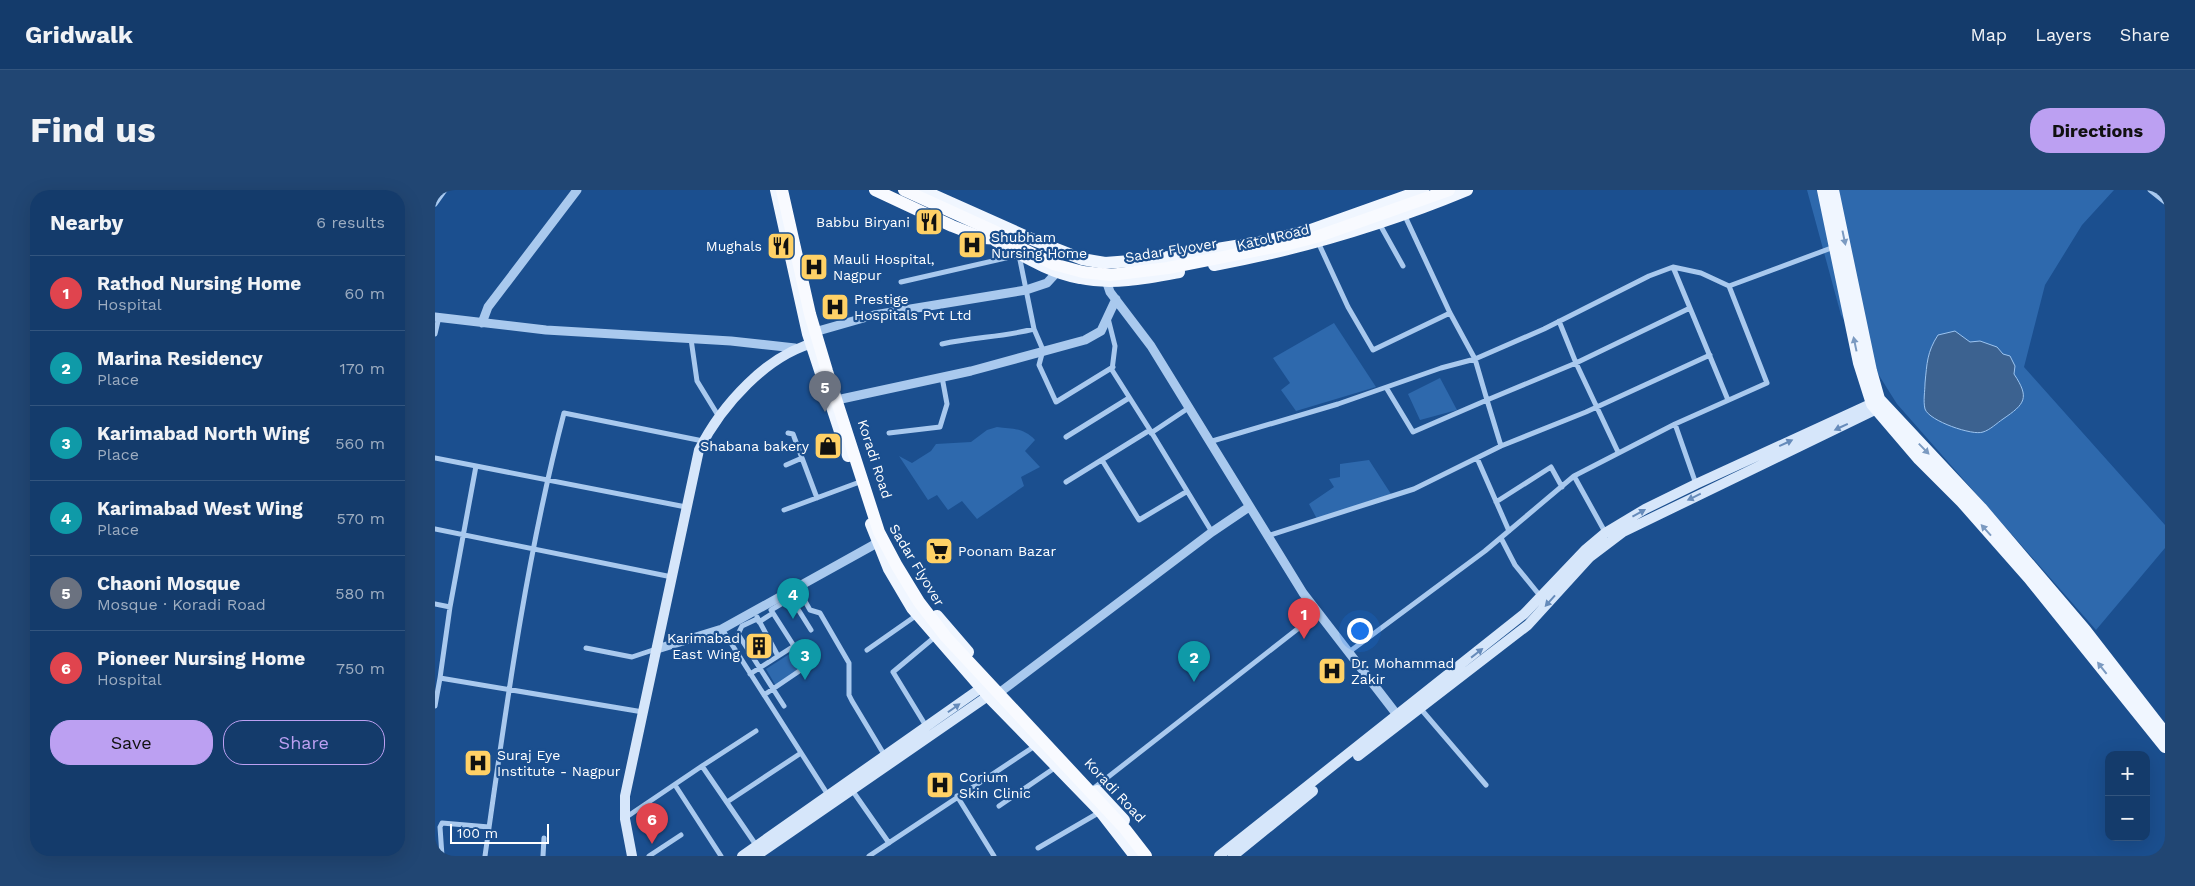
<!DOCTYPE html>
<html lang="en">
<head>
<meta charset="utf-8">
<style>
  body { margin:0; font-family:"Work Sans",sans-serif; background:#214673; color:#f1f3f6 }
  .controls { position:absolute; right:15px; bottom:15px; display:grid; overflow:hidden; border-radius:10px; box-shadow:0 5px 20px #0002 }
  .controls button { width:45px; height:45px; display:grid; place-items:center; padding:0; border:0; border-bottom:1px solid #33557e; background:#143b6b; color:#f1f3f6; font:25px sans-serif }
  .scale { position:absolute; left:15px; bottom:12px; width:99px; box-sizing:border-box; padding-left:5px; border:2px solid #fff; border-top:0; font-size:14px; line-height:18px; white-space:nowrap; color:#fff; -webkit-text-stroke:4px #1b4f8f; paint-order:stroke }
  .you { position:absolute; left:924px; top:440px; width:18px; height:18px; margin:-12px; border:4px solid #fff; border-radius:50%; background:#1a73e8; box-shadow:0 0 0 8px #1a73e833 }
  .badge { display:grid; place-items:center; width:32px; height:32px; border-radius:50%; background:#bca0f2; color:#fff; font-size:16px; font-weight:700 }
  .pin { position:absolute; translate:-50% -41px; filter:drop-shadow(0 1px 2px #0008) }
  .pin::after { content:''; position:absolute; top:26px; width:18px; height:15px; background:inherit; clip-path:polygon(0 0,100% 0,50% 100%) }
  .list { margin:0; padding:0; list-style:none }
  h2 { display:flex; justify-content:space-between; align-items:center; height:65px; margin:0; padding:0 20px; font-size:21px }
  h2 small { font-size:16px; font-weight:400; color:#9dadc1 }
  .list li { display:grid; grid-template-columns:32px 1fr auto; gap:15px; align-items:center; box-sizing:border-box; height:75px; padding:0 20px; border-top:1px solid #33557e }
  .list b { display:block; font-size:19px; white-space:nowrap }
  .list p { margin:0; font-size:16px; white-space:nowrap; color:#9dadc1 }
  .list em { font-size:16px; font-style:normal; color:#9dadc1 }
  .actions { display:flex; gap:10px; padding:15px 20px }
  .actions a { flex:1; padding:11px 0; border:1px solid #bca0f2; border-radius:20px; text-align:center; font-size:18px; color:#bca0f2 }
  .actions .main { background:#bca0f2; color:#111 }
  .map { position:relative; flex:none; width:1730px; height:666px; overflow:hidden; border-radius:20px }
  header { display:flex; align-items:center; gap:30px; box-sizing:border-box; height:70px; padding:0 25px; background:#143b6b; border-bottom:1px solid #33557e }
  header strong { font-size:24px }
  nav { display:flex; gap:28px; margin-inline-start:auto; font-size:18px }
  .intro { display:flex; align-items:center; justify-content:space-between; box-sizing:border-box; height:120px; padding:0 30px }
  h1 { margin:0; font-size:35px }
  .button { padding:12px 22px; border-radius:20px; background:#bca0f2; color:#111; font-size:18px; font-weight:700 }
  main { display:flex; gap:30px; padding:0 30px }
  aside { flex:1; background:#143b6b; border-radius:20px; box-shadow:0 5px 20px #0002 }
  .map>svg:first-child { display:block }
  .green { fill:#2e69ad }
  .water { fill:#3c6290; stroke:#9cc4f0 }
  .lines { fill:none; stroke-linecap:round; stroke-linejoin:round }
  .minor { stroke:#a9c9ee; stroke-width:5 }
  .tertiary { stroke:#a9c9ee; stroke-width:9 }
  .secondary { stroke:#d6e6fa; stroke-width:10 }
  .primary { stroke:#f0f6ff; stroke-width:12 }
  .trunk { stroke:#f8faff; stroke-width:12 }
  .trunk-bridge { stroke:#f8faff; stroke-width:12 }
  .oneway { fill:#7b9ac1 }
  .oneway2 { fill:#668bba }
  .labels { text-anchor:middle; stroke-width:4.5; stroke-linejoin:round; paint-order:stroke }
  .poi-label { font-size:14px; fill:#fff; stroke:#1b4f8f; text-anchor:start }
  .street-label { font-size:14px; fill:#fff; stroke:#1b4f8f }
</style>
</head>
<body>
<header>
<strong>Gridwalk</strong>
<nav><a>Map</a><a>Layers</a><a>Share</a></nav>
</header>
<div class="intro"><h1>Find us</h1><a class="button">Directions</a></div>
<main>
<aside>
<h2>Nearby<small>6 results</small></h2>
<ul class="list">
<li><span class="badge" style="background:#e0444e">1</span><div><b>Rathod Nursing Home</b><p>Hospital</p></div><em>60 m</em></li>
<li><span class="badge" style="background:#0f9aa8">2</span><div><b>Marina Residency</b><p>Place</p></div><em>170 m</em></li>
<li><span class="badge" style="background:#0f9aa8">3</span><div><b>Karimabad North Wing</b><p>Place</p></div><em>560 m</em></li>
<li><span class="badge" style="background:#0f9aa8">4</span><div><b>Karimabad West Wing</b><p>Place</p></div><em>570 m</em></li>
<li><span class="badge" style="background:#6b7280">5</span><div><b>Chaoni Mosque</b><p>Mosque · Koradi Road</p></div><em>580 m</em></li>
<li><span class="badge" style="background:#e0444e">6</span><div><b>Pioneer Nursing Home</b><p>Hospital</p></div><em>750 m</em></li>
</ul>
<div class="actions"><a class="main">Save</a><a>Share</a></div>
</aside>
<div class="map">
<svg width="1730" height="666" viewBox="0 0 1730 666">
  <rect width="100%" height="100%" fill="#1b4f8f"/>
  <path class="green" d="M1372,0H1679L1647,35L1610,95L1589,177L1730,335V358L1661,440L1462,214L1406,125Z
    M899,133L941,197L861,221L846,200L855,193L838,168Z
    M1005,188L1022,220L985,230L973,204Z
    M562,237C578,239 589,238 600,250L590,261L605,277L586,287L589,296L542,329L527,311L513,320L502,305L493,310L464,266L477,273L496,261L501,254L536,252L552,240Z
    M934,270L956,304L882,329L874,314L899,297L894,289L905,287V274Z
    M356,463L367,479L341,496L331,479Z"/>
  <path class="water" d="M1520,141L1535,152L1545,151L1562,157L1568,164L1575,166L1580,176L1579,184C1595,208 1590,214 1568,229C1562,233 1555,240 1548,242C1538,246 1494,231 1490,219C1488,211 1490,201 1490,193C1492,173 1492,162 1503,145Z"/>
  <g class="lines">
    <path class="minor" d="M1715,0L1730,12
      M0,14L10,0
      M944,33L968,76
      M883,52L913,117L938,160L1015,123
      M1238,77L1255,118
      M466,92L584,65L599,139L608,160L604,175L621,212L678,177
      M673,128L680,156L677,180L715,240
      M1124,131L1141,173L1183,262
      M0,144L4,127
      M256,149L262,191L284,227
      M507,154C538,147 569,147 599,139
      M952,199L978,242L1052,210L1040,169L1015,123L969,24
      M1240,234L1261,294
      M353,243L358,244L382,308
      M454,243L505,237L512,214L507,187
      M716,243L755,217
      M631,247L694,208
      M774,252L903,214L1006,178L1040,169L1109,139L1214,86L1238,77L1266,83L1294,96L1399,57
      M1066,256L1151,222L1275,165
      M0,268L251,317
      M1042,268L1074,341
      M667,270L704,330L751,302
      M351,275L367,268
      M1139,286L1170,342
      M631,292L715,240L777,342
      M1061,312L1116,277L1127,297
      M349,320L422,293
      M0,339L237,387
      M832,346L979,299L1066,256L1052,210L1141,173L1255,118L1293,210
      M1066,348L1080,375L1106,407
      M362,397L375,420L385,423L414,473V505L417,511L450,566
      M0,414L15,417L5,488L208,522
      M15,417L41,276
      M322,427L343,466
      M322,429L307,436L303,444L349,516
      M324,432L338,423
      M287,439L393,605
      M151,458L197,467L221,459
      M432,460L482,425
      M914,462L1050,361L1139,286L1240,234L1332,193L1294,96
      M315,484L359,456L336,420L356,408L376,440
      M329,505L379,471
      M0,516L5,488
      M985,518L1051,595
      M491,536L458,482L501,446
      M267,576L321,541
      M240,595L286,666
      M659,598L883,423
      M417,600L454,653
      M522,606L559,666
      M292,612L366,563
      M564,616L621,577
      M190,628L267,576L321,655
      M603,658L665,622
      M7,666L5,637L7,633L54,637
      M50,666C71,518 91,368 129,223L268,251
      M108,666L109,648
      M214,666L246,645
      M434,666L600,556"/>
    <path class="tertiary" d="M670,87L675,102L716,156L868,403L966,530
      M0,127L111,140L296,151L360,158
      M47,133L53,117L142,0
      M376,143L439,125L591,100L612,93L623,81
      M397,211L536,181L650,150L666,141L681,109
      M222,459L287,439L442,353
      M560,506L777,342L814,317"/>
    <path class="secondary" d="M923,566L1093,435L1155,367L1188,342L1446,217
      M197,666L190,629V606L264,260C286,216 332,164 382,152
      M307,666L546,498
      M321,666L553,506
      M784,666L1089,424L1151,359L1170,343L1210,319L1261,294L1442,211
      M798,666L878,601"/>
    <path class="primary" d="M341,0L373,144L413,266
      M487,0L601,51L647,69L670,73L721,69L831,51L876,40L988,0
      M1388,0L1424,173L1437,214L1484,269L1527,312L1594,388L1730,557
      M1398,0L1436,181L1444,209L1546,318L1650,440L1730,543
      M561,51C587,65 615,83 645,88C677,95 712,88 744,82
      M779,75C866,59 950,34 1032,0
      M436,334L454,379L477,418L556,509L666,622L700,666
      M502,426L533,462
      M662,601L689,630"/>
    <path class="trunk" d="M469,0L574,48"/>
    <path class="trunk-bridge" d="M347,0L375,124L392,181L444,342L462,376L484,412L511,447L690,639L711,666
      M440,0L517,36L548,48L568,49L618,74L648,82L675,85L733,78L854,54L881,47L1014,0"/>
  </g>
  <defs><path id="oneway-solid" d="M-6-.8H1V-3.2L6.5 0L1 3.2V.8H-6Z" transform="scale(1.25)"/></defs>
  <g class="oneway">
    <use href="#oneway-solid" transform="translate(1409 48) rotate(78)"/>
    <use href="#oneway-solid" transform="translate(1420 154) rotate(-102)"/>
    <use href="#oneway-solid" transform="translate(1489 259) rotate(46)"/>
    <use href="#oneway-solid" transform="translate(1551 340) rotate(-132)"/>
    <use href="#oneway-solid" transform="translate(1667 478) rotate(-128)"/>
  </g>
  <g class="oneway2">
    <use href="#oneway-solid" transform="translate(1406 237) rotate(155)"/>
    <use href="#oneway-solid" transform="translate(1351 253) rotate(-25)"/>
    <use href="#oneway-solid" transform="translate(1259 307) rotate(154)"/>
    <use href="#oneway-solid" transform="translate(1204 323) rotate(-29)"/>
    <use href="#oneway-solid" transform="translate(1115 411) rotate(132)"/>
    <use href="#oneway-solid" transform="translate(1042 463) rotate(-38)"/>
    <use href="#oneway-solid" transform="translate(519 518) rotate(-35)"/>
  </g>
  <defs>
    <symbol id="restaurant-square" viewBox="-11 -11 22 22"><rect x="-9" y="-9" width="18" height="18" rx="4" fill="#ffd166" stroke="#1b4f8f"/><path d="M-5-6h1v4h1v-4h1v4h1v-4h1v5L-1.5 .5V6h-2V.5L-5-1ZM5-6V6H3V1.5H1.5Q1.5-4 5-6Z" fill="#111"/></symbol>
    <symbol id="hospital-square" viewBox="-11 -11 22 22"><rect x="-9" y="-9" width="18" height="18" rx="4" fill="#ffd166" stroke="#1b4f8f"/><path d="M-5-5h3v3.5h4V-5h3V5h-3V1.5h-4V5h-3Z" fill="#111"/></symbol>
    <symbol id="shop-square" viewBox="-11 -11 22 22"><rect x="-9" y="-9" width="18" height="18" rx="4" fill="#ffd166" stroke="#1b4f8f"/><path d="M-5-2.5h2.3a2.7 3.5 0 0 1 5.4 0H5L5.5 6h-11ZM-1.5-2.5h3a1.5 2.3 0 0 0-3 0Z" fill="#111"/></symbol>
    <symbol id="supermarket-square" viewBox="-11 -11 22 22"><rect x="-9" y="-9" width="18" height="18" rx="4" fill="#ffd166" stroke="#1b4f8f"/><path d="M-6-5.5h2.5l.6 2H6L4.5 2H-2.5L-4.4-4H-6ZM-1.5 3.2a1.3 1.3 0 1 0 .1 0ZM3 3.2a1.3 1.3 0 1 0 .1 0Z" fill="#111"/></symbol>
    <symbol id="building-square" viewBox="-11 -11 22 22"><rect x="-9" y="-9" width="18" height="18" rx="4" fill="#ffd166" stroke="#1b4f8f"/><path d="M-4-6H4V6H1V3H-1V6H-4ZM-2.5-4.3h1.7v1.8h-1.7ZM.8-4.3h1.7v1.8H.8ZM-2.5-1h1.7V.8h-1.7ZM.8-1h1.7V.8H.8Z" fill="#111"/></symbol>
  </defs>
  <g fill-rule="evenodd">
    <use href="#restaurant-square" x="478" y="16" width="32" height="32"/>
    <use href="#hospital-square" x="521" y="39" width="32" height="32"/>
    <use href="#restaurant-square" x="330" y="40" width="32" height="32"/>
    <use href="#hospital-square" x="363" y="61" width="32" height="32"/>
    <use href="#hospital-square" x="384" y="101" width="32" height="32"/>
    <use href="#shop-square" x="377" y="240" width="32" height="32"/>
    <use href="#supermarket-square" x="488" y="345" width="32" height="32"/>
    <use href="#building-square" x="308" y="440" width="32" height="32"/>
    <use href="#hospital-square" x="881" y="465" width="32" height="32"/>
    <use href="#hospital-square" x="27" y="557" width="32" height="32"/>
    <use href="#hospital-square" x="489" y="579" width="32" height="32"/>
  </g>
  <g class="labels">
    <g class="poi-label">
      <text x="475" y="37" text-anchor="end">Babbu Biryani</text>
      <text x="556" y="52">Shubham<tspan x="556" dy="16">Nursing Home</tspan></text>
      <text x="327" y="61" text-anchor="end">Mughals</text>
      <text x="398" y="74">Mauli Hospital,<tspan x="398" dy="16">Nagpur</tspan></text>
      <text x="419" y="114">Prestige<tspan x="419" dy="16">Hospitals Pvt Ltd</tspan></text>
      <text x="374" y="261" text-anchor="end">Shabana bakery</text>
      <text x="523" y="366">Poonam Bazar</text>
      <text x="305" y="453" text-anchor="end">Karimabad<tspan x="305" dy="16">East Wing</tspan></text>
      <text x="916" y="478">Dr. Mohammad<tspan x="916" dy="16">Zakir</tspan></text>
      <text x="62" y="570">Suraj Eye<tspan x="62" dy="16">Institute - Nagpur</tspan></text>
      <text x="524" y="592">Corium<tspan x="524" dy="16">Skin Clinic</tspan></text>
    </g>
    <g class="street-label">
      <text transform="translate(838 47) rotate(-13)" y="5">Katol Road</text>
      <text transform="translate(736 60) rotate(-9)" y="5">Sadar Flyover</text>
      <text transform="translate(440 269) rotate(72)" y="5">Koradi Road</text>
      <text transform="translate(482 375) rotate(59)" y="5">Sadar Flyover</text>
      <text transform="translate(680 600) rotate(47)" y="5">Koradi Road</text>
    </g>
  </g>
</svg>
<div class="controls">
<button>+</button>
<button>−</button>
</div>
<div class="scale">100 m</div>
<div class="you"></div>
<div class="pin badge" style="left:869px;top:449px;background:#e0444e">1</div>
<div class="pin badge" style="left:759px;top:492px;background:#0f9aa8">2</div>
<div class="pin badge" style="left:370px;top:490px;background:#0f9aa8">3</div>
<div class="pin badge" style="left:358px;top:429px;background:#0f9aa8">4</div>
<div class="pin badge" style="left:390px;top:222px;background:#6b7280">5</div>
<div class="pin badge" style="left:217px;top:654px;background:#e0444e">6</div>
</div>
</main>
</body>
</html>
